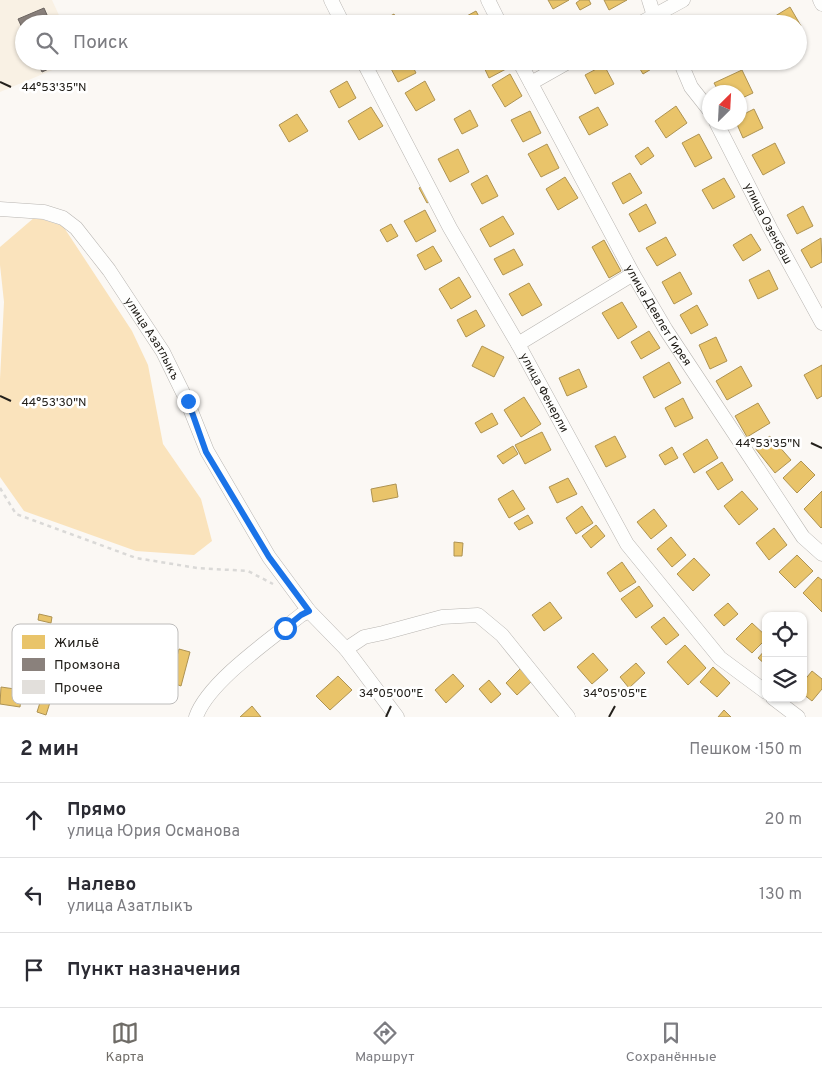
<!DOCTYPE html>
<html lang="ru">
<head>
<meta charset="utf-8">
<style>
  body { margin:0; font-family:Overpass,sans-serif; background:#f2f2f3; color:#2b2b33 }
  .controls { position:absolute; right:15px; bottom:15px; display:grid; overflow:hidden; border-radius:10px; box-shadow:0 1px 4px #0004 }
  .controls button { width:45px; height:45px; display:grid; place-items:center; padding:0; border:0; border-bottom:1px solid #e1e1e2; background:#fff; color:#2b2b33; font:25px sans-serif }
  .compass { position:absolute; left:702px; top:85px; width:45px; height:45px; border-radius:50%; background:#fff; box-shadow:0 1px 4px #0004; rotate:24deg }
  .stop { position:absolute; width:15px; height:15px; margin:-11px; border:4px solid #1a73e8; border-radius:50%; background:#fff }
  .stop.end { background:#1a73e8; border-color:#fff; box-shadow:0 1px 5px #0008 }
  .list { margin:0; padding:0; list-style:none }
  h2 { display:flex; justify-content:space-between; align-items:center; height:65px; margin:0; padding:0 20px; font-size:21px }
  h2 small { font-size:16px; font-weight:400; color:#7c7c81 }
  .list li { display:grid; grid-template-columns:32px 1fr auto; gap:15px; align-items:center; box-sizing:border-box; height:75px; padding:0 20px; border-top:1px solid #e1e1e2 }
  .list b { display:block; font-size:19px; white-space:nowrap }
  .list p { margin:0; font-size:16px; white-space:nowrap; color:#7c7c81 }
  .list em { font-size:16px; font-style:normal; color:#7c7c81 }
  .icon { flex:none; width:28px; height:28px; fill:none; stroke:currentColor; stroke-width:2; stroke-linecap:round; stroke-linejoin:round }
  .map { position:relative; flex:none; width:822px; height:717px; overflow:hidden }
  .search { position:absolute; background:#fff; box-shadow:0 1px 4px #0004; left:15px; right:15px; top:15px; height:55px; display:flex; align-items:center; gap:12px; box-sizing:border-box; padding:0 18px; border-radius:28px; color:#7c7c81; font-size:19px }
  .sheet { height:290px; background:#fff }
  nav { display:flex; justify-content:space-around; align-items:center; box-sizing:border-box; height:70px; border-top:1px solid #e1e1e2; background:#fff; font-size:14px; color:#7c7c81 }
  nav a { display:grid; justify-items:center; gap:2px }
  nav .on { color:#6f6c67 }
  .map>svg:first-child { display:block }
  .built { fill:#f9f1e4 }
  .green { fill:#fae3bc }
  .homes { fill:#e9c46a; stroke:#ae9352 }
  .industry { fill:#8a817c; stroke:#6b645f }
  .building { fill:#e2dfdb; stroke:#d0cdc9 }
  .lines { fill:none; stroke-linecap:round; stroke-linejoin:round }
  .minor-casing { stroke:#b8b5b1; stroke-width:15 }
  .path { stroke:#dad9d7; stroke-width:2.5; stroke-dasharray:4 4; stroke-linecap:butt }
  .minor { stroke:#fefefd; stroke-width:14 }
  .route { stroke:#1a73e8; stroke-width:6 }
  .ticks { fill:none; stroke:#23201b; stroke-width:2 }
  .labels { text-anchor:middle; stroke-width:5; stroke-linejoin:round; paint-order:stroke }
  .street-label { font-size:12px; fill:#23201b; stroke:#fff }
  .key { fill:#fff; stroke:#bdbcbb; stroke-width:1 }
  .key-label { font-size:14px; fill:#23201b }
  .ticks-label { font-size:12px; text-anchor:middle; fill:#23201b; stroke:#fff; stroke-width:5; stroke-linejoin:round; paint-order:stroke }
</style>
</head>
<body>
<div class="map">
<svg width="822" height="717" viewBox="0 0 822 717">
  <rect width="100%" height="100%" fill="#fbf8f4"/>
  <path class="built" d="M0,0H52L63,24H24V61H74L0,92Z"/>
  <path class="green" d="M35,217L63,226L132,331L148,365L163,444L201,499L212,541L194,555L136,551L24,511L0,477V379L4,302L0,265V247Z"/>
  <path class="homes" d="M548,0H569L553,9Z
    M580,0H589L591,4L580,10L576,3Z
    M604,0H627L609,10Z
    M790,7L801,26L798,28V24H775L772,18Z
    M476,11L483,24H452Z
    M394,14L399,24H376Z
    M720,16L724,24H706Z
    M391,61H410L416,73L398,82L388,63Z
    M481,61H502L506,69L489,78Z
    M604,61H618L608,67Z
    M635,61H662L663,62L643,74Z
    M604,65L614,84L595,94L585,75Z
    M742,70L753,93L740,99V92H719L714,83Z
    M510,74L522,96L505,107L492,85Z
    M347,81L356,98L339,108L330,91Z
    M425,81L435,100L416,111L405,93Z
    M676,106L687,123L666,138L655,121Z
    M371,107L383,126L359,140L348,121Z
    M598,107L608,125L589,135L579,117Z
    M754,109L763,128L743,138L736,122H740V116Z
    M470,110L478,126L462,134L454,119Z
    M530,111L541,133L523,142L511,120Z
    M297,114L308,131L289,142L279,125Z
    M699,134L712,158L695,167L682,143Z
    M775,143L785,163L763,175L752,155Z
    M547,144L559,168L541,177L528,154Z
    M648,147L654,156L641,165L635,156Z
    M458,149L469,172L450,182L438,159Z
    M630,173L642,193L623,204L612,183Z
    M487,175L498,196L482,204L471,184Z
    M565,177L578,198L558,210L546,189Z
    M724,178L735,197L713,209L702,190Z
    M424,185L432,200L427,203L419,188Z
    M646,204L656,223L639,232L629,214Z
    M803,206L813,226L797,234L787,215Z
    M425,210L436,231L416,242L404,221Z
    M503,216L514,234L490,247L480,229Z
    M391,224L398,236L387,242L380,230Z
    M751,234L761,250L743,261L733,245Z
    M666,237L676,255L657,266L646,248Z
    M821,238L822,262L811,268L801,250Z
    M604,240L621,271L609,278L592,247Z
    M433,246L442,261L425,270L417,255Z
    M514,249L523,265L503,275L494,259Z
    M769,270L778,289L758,299L749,280Z
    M680,272L692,294L674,304L662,282Z
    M459,277L471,297L451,309L439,289Z
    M529,283L542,305L522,316L509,294Z
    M622,302L637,327L618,339L602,313Z
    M697,305L708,325L691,334L680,315Z
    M476,310L485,326L466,337L457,320Z
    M649,331L660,348L641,359L631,342Z
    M716,337L727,361L710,369L699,345Z
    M482,346L504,357L494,377L472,366Z
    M669,362L681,383L654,398L643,377Z
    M822,365V396L817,399L804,375Z
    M741,366L752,386L727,400L716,381Z
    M579,369L587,387L567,396L559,378Z
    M524,397L541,424L521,437L504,410Z
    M683,398L693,418L675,427L665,408Z
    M758,403L770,423L747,437L735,416Z
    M492,413L498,424L481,433L475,423Z
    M542,432L551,450L525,464L515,445Z
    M615,436L626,457L606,467L595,446Z
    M770,436L791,460L775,473L755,448Z
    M707,439L718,458L694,473L683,454Z
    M513,446L518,454L503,464L497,456Z
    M672,447L678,458L665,465L659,455Z
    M801,461L815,475L797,493L783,478Z
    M722,462L733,480L718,490L706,472Z
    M568,478L577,494L557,503L549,487Z
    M396,484L398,497L373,502L371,489Z
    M513,490L525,509L509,518L498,499Z
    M742,491L758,509L739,525L724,506Z
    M822,491V527L821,528L804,509Z
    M582,506L593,523L576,534L566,518Z
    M654,509L667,526L651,539L637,522Z
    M528,515L533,523L519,530L514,523Z
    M596,525L605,536L591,548L582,536Z
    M774,528L787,545L769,560L756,543Z
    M671,537L686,555L672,567L657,549Z
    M454,542L463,543L462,556H454Z
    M797,555L813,571L795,588L779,572Z
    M694,558L710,575L693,591L677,574Z
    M622,562L636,582L620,592L607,573Z
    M818,577L822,580V612L803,593Z
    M639,586L653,606L636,618L621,599Z
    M550,602L562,618L544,631L532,615Z
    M728,603L738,614L724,626L714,615Z
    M39,614L52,617L51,623L38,620Z
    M664,617L679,635L666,645L651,627Z
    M752,623L766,636V639L752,653L736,639Z
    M685,645L706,668L688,685L667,662Z
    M179,649L190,652L181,686L170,682Z
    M766,649V665L758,658Z
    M593,653L608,670L592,684L577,667Z
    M636,663L645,673L629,688L620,677Z
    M713,667L730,683L717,697L700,682Z
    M521,668L533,680L517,695L506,683Z
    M812,671L822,679V689L812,701L803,694V682Z
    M453,674L464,686L446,703L435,690Z
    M338,676L352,690L330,710L316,696Z
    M489,680L501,694L491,703L479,689Z
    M1,687L22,690L20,707L0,704Z
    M44,690L53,693L46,715L37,712Z
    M252,706L261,717H240Z
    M724,710L731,717H718Z"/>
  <path class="industry" d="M44,8L51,24H24V32L18,19Z
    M37,61H66L42,72Z"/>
  <path class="building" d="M98,61H110L112,66L100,69Z"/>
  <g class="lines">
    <defs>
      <g id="minor">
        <path d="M331,0L343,24"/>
        <path d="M488,0L500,24"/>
        <path d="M649,0L654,16L659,23"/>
        <path d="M820,0L822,4"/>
        <path d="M639,24L683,0"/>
        <path id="s1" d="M363,61L450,228L518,344L627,544L720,658L766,692"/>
        <path id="s2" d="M519,61L633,274L666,330L803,537L822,554"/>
        <path d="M680,61L691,87L710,111"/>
        <path d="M531,83L570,61"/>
        <path id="s3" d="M716,122L770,228L822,323"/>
        <path id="s4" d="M0,209L44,212L63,218L76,228L109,270L163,352L187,401L207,451L269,557L309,611L346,649L397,717"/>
        <path d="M518,344L633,274"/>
        <path d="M346,649L364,637L383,633L442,617L478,615L502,635L568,717"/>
        <path d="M773,698L798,717"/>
        <path d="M196,717C208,682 271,639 301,615L309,611"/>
      </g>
    </defs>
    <use href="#minor" class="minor-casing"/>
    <path class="path" d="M0,488L16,514L136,558L197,568L248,571L273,584"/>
    <use href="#minor" class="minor"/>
  </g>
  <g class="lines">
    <path class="route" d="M188,401L206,452L269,557L309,611L301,615L285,628"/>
  </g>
  <path class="ticks" d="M0,82L11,87M0,396L11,401M811,443L822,448M386,717L391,706M609,717L615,706"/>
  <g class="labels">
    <g class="street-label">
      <text dy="4" stroke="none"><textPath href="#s3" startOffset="114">улица Озенбаш</textPath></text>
      <text dy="4" stroke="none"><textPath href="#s2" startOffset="290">улица Девлет Гирея</textPath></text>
      <text dy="4" stroke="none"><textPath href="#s4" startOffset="215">улица Азатлыкъ</textPath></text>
      <text dy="4" stroke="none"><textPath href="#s1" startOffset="378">улица Фенерли</textPath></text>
    </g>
  </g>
  <rect x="12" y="624" width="166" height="80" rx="8" class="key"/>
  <rect x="22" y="635" width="23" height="14" fill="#e9c46a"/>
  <rect x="22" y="658" width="23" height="13" fill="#8a817c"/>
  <rect x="22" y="680" width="23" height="14" fill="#e2dfdb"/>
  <g class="key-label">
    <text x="54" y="647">Жильё</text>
    <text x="54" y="669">Промзона</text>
    <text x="54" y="692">Прочее</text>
  </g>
  <g class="ticks-label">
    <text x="54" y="91">44°53'35"N</text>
    <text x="54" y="406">44°53'30"N</text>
    <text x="768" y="447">44°53'35"N</text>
    <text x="391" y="697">34°05'00"E</text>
    <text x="615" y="697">34°05'05"E</text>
  </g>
</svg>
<div class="controls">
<button><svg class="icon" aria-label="locate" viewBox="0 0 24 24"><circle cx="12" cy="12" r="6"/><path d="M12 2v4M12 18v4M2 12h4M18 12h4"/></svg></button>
<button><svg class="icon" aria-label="layers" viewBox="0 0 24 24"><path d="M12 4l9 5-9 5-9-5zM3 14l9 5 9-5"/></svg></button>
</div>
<svg class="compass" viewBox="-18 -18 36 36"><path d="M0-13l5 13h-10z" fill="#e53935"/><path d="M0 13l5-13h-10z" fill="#7c7c81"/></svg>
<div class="stop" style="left:285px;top:628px"></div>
<div class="stop end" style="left:188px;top:401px"></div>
<div class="search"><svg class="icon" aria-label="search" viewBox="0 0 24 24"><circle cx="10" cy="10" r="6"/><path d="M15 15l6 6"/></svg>Поиск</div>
</div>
<section class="sheet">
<h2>2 мин<small>Пешком · 150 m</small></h2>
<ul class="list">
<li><svg class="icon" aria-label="ahead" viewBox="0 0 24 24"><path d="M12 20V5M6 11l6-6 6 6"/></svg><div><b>Прямо</b><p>улица Юрия Османова</p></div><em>20 m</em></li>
<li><svg class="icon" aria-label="left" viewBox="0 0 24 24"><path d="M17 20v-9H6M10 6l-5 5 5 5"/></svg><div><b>Налево</b><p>улица Азатлыкъ</p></div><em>130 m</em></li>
<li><svg class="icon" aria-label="arrive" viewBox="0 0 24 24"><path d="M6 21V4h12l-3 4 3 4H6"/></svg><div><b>Пункт назначения</b></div></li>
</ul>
</section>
<nav>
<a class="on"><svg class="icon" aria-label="map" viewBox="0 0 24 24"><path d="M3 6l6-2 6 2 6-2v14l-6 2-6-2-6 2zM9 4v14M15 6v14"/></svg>Карта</a>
<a><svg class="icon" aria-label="directions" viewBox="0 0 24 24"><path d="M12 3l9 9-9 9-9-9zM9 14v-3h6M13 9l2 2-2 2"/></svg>Маршрут</a>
<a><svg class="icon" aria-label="saved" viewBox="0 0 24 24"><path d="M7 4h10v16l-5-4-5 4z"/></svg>Сохранённые</a>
</nav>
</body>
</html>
